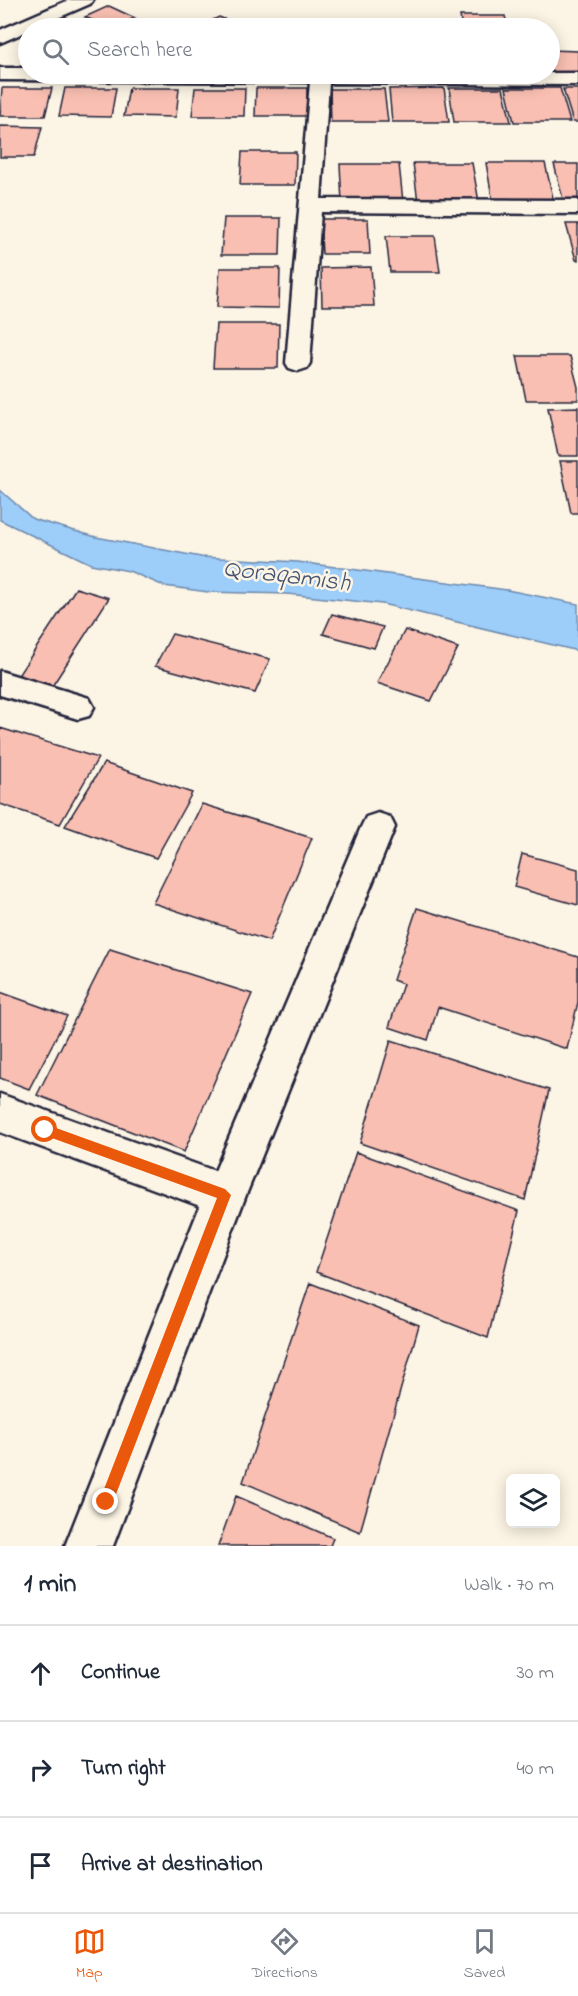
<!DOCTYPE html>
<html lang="en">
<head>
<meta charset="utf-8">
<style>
  body { margin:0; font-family:"Indie Flower",sans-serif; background:#f6f6f7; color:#1f2937 }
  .controls { position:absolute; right:18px; bottom:18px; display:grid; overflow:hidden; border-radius:9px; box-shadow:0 3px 15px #0003 }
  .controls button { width:54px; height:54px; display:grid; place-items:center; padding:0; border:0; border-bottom:2px solid #e0e1e3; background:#fff; color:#1f2937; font:30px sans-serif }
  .stop { position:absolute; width:18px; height:18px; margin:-14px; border:4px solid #ea580c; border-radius:50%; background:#fff }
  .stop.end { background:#ea580c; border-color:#fff; box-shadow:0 2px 6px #0008 }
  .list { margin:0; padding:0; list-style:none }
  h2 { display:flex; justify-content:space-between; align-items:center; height:78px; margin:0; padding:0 24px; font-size:26px }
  h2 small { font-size:20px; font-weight:400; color:#747a83 }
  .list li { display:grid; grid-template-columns:39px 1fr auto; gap:18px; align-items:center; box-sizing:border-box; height:96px; padding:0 24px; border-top:2px solid #e0e1e3 }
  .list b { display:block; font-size:22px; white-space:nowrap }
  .list em { font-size:20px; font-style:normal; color:#747a83 }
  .icon { flex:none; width:33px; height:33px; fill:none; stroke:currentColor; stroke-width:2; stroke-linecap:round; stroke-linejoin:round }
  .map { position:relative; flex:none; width:578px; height:1546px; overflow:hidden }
  .search { position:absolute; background:#fff; box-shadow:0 3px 15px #0003; left:18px; right:18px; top:18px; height:66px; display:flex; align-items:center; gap:15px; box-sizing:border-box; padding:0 21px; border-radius:33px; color:#747a83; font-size:22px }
  .sheet { height:366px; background:#fff }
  nav { display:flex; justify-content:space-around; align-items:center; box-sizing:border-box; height:84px; border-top:2px solid #e0e1e3; background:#fff; font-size:16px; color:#747a83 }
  nav a { display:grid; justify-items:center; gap:3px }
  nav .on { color:#ea580c }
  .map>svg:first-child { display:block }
  .water { fill:#9dcdf9; stroke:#6c89ad; stroke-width:1.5 }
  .building { fill:#f9bfb2; stroke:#22223b; stroke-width:1.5 }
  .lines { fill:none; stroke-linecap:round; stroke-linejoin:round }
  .minor-casing { stroke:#22223b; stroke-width:5 }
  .minor { fill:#fcf5e5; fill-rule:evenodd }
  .route { fill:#ea580c }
  .labels { text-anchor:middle; stroke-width:5; stroke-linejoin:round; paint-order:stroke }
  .water-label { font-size:26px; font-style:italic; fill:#475574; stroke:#fcf5e5 }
</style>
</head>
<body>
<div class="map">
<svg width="578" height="1546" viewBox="0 0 578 1546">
  <rect width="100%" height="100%" fill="#fcf5e5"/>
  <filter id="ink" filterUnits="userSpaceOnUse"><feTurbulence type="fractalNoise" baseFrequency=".0167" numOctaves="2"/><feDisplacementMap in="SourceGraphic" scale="12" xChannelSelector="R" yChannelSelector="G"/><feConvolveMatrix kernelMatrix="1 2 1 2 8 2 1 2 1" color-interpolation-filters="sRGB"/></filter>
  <g filter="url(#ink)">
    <path class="water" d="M0,490L33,519L96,537L201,557L298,562L507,590L578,604V651L382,604L287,594L208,592L164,586L129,571L91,564L0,520Z"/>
    <path class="building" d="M109,6L135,18L110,28L85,17Z
      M460,16H505L508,28H462Z
      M219,17L246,28H196Z
      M550,50L578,51V76L550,74Z
      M2,88H52L45,116H0Z
      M65,88H116L111,117L59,116Z
      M129,88H179L176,117L124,116Z
      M195,88H245L244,116H192Z
      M256,88H307V116H255Z
      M444,88L449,122H392L389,89Z
      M449,88H503L511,122H454Z
      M506,88H560L570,122H514Z
      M330,89H384L388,122H331Z
      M563,89H578V122H573Z
      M0,126L42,127L34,157H0Z
      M242,152H296L295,185H240Z
      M413,163H472L479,202H418Z
      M486,163H545L554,202L493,203Z
      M340,164H399L403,202L342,203Z
      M554,164H578V203H564Z
      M224,218H281L280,255H221Z
      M320,219H368L370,254H322Z
      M566,224H578V260H576Z
      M386,236H435L440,272H390Z
      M371,267L374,306H322L321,268Z
      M220,268H280L279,308L217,307Z
      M216,324H279L278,368H213Z
      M517,356H570L578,387V400H526Z
      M578,407V456H558L548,408Z
      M560,461H578V513H571Z
      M76,588L109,598L49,691L15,680Z
      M332,614L383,627L374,648L323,634Z
      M405,630L458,648L431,701L377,683Z
      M172,634L270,659L255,693L155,666Z
      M0,728L98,758L60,824L0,804Z
      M104,763L192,793L156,858L65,826Z
      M202,804L312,838L269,941L153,903Z
      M522,854L578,869V905L514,887Z
      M417,908L578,957V1002L567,1049L438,1007L428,1040L389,1027L403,984L393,980Z
      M110,949L252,994L184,1152L37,1095Z
      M0,992L67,1016L29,1089L0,1078Z
      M391,1040L549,1090L525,1200L360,1143Z
      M356,1152L519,1211L488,1338L316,1272Z
      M310,1283L419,1325L360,1532L243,1482Z
      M236,1496L333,1538L330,1546H218Z"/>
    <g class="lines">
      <defs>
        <path id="minor" d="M69,0H93L90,4L0,43V30Z
          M0,68H28V74L578,73V85L329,83L321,199L578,200V214L321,212L310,363L307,368L298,371L289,368L286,363L310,82L0,80Z
          M0,671L89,698L94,707L89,716L78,719L0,695Z
          M378,813L390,817L395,827L246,1195L113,1546H65L200,1206L0,1132V1094L215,1171L361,827L366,817Z"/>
      </defs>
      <use href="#minor" class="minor-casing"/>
      <use href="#minor" class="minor"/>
    </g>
  </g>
  <path class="route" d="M45,1124L225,1189L231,1195L113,1502L106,1509L99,1502L217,1198L41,1134V1126Z"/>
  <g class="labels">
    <g class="water-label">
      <text transform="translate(287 574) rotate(7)" y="9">Qoraqamish</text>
    </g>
  </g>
</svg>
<div class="controls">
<button><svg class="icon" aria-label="layers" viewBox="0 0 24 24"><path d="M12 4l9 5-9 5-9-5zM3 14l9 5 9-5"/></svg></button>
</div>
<div class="stop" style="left:45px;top:1130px"></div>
<div class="stop end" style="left:106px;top:1502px"></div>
<div class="search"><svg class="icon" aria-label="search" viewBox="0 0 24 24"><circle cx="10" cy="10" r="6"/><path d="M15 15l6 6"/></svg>Search here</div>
</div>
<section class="sheet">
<h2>1 min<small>Walk · 70 m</small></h2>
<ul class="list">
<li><svg class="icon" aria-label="ahead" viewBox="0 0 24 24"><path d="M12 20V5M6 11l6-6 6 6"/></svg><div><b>Continue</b></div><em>30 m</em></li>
<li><svg class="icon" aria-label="right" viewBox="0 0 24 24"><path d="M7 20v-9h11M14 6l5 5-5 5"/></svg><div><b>Turn right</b></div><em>40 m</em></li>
<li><svg class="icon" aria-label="arrive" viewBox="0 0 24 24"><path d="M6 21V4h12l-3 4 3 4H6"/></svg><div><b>Arrive at destination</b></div></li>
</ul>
</section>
<nav>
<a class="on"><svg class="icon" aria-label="map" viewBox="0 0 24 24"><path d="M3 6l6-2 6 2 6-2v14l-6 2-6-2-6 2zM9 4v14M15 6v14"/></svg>Map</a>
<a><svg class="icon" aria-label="directions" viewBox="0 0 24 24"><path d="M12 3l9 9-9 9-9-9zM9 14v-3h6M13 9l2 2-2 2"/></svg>Directions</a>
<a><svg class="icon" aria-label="saved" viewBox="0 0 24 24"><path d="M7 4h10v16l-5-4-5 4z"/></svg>Saved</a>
</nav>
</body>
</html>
